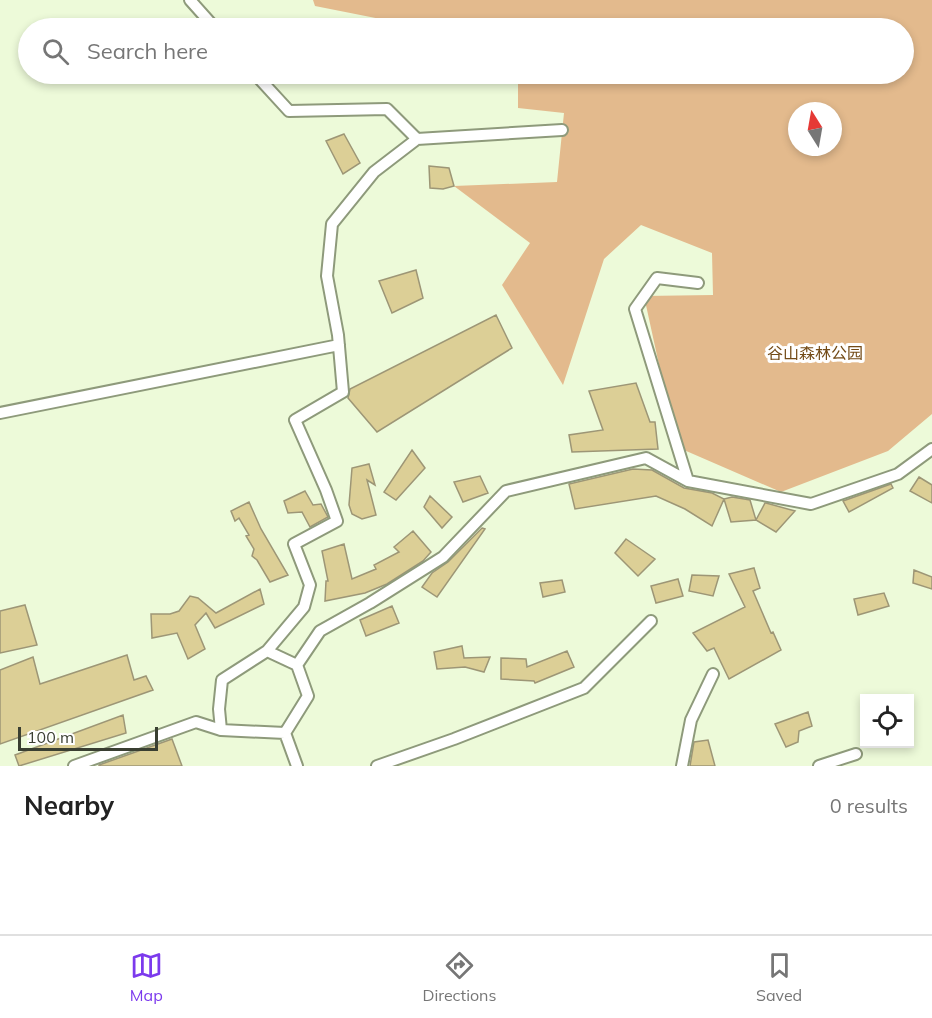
<!DOCTYPE html>
<html lang="en">
<head>
<meta charset="utf-8">
<style>
  body { margin:0; font-family:Mulish,"Noto Sans SC",sans-serif; background:#f6f6f6; color:#222 }
  .controls { position:absolute; right:18px; bottom:18px; display:grid; overflow:hidden; border-radius:0px; box-shadow:0 3px 9px #0003 }
  .controls button { width:54px; height:54px; display:grid; place-items:center; padding:0; border:0; border-bottom:2px solid #e0e0e0; background:#fff; color:#222; font:30px sans-serif }
  .compass { position:absolute; left:788px; top:102px; width:54px; height:54px; border-radius:50%; background:#fff; box-shadow:0 3px 9px #0003; rotate:349deg }
  .scale { position:absolute; left:18px; bottom:15px; width:140px; box-sizing:border-box; padding-left:6px; border:3px solid #3a3f32; border-top:0; font-size:16px; line-height:21px; white-space:nowrap; color:#3a3f32; -webkit-text-stroke:4px #fff; paint-order:stroke }
  .list { margin:0; padding:0; list-style:none }
  h2 { display:flex; justify-content:space-between; align-items:center; height:78px; margin:0; padding:0 24px; font-size:26px }
  h2 small { font-size:20px; font-weight:400; color:#767676 }
  .icon { flex:none; width:33px; height:33px; fill:none; stroke:currentColor; stroke-width:2; stroke-linecap:round; stroke-linejoin:round }
  .map { position:relative; flex:none; width:932px; height:766px; overflow:hidden }
  .search { position:absolute; background:#fff; box-shadow:0 3px 9px #0003; left:18px; right:18px; top:18px; height:66px; display:flex; align-items:center; gap:15px; box-sizing:border-box; padding:0 21px; border-radius:33px; color:#767676; font-size:22px }
  .sheet { height:168px; background:#fff }
  nav { display:flex; justify-content:space-around; align-items:center; box-sizing:border-box; height:84px; border-top:2px solid #e0e0e0; background:#fff; font-size:16px; color:#767676 }
  nav a { display:grid; justify-items:center; gap:3px }
  nav .on { color:#7c3aed }
  .map>svg:first-child { display:block }
  .forest { fill:#e3ba8d; fill-rule:evenodd }
  .building { fill:#dccf96; stroke:#9d9676; stroke-width:1.5 }
  .lines { fill:none; stroke-linecap:round; stroke-linejoin:round }
  .minor-casing { stroke:#8e9a7b; stroke-width:14 }
  .minor { stroke:#fff; stroke-width:10 }
  .labels { text-anchor:middle; stroke-width:6; stroke-linejoin:round; paint-order:stroke }
  .park-label { font-size:16px; fill:#734b17; stroke:#fff }
</style>
</head>
<body>
<div class="map">
<svg width="932" height="766" viewBox="0 0 932 766">
  <rect width="100%" height="100%" fill="#edfad9"/>
  <path class="forest" d="M313,0H932V414L888,451L781,492L677,447L644,296L713,295L712,253L641,225L604,259L563,385L502,285L530,243L454,186L557,182L564,113L518,108V74H904V28H426L315,6ZM797,111H833V147H797Z"/>
  <path class="building" d="M344,134L360,163L343,174L326,141Z
    M429,166L449,168L454,186L443,189L430,188Z
    M416,270L423,298L392,313L379,281Z
    M496,315L512,348L377,432L348,398L350,389Z
    M636,383L650,422H655L658,449L572,452L569,435L603,430L589,391Z
    M412,450L425,468L396,500L384,492Z
    M369,464L375,485L367,480L376,515L362,519L352,514L349,505L352,468Z
    M633,469L652,470L684,488L712,493L724,499L712,526L685,509L656,496L575,509L569,484Z
    M480,476L488,493L463,502L454,482Z
    M919,477L932,485V503L910,491Z
    M891,484L893,488L849,512L843,501Z
    M305,491L313,505L321,504L328,517L310,527L302,512L288,513L284,501Z
    M430,496L452,517L442,528L424,507Z
    M732,497L750,500L756,520L731,522L724,499Z
    M249,502L261,529L288,575L270,582L257,560L252,556L254,549L246,536L249,535L239,518L235,521L231,511Z
    M765,503H766L795,511L776,532L756,520Z
    M482,528L485,529L437,597L422,587L432,573L448,562Z
    M413,531L431,552L423,561L387,584L365,593L325,601L326,581H328L322,551L344,544L352,579L376,569L374,565L399,552L394,547Z
    M626,539L655,559L638,576L615,553Z
    M754,568L760,588L753,591L771,633L773,632L781,650L729,679L714,648L707,651L693,633L745,607L729,574Z
    M914,570L932,577V589L913,583Z
    M692,575L719,576L713,596L689,591Z
    M678,579L683,596L656,603L651,586Z
    M562,580L565,592L543,597L540,583Z
    M260,589L264,604L215,628L206,613L195,625L205,649L188,659L177,633L152,638L151,614H170L179,611L190,596L198,598L216,613Z
    M884,593L889,606L858,615L854,599Z
    M25,605L37,645L0,653V611Z
    M392,606L399,623L366,636L360,620Z
    M462,646L464,658L490,657L484,672L465,667L437,669L434,652Z
    M567,651L574,667L535,683L534,681L501,679V658L526,659L527,667Z
    M127,655L134,680L146,676L153,690L0,744V670L33,657L40,684Z
    M808,712L812,726L799,731L798,742L786,747L775,724Z
    M123,715L126,733L19,766L15,755Z
    M172,739L182,766H99V765Z
    M708,740L715,766H690L694,742Z"/>
  <g class="lines">
    <defs>
      <path id="minor" d="M190,0L215,28
        M255,74L289,111L387,109L417,139
        M698,283L657,278L635,309L688,481L811,504L898,474L932,449
        M0,413L339,345
        M267,651L304,607L310,585L294,544L337,521L326,490L295,420L343,392L338,335L327,276L332,224L374,172L417,139L562,130
        M297,665L267,651L222,680L219,709L221,730L285,733L308,696L297,665L320,631L370,603L443,557L506,491L646,458L688,481
        M285,733L297,766
        M74,766L196,722L221,730
        M377,766L454,739L584,688L651,621
        M682,766L691,720L713,674
        M819,766L856,754"/>
    </defs>
    <use href="#minor" class="minor-casing"/>
    <use href="#minor" class="minor"/>
  </g>
  <g class="labels">
    <g class="park-label">
      <text x="815" y="359">谷山森林公园</text>
    </g>
  </g>
</svg>
<div class="controls">
<button><svg class="icon" aria-label="locate" viewBox="0 0 24 24"><circle cx="12" cy="12" r="6"/><path d="M12 2v4M12 18v4M2 12h4M18 12h4"/></svg></button>
</div>
<svg class="compass" viewBox="-18 -18 36 36"><path d="M0-13l5 13h-10z" fill="#e53935"/><path d="M0 13l5-13h-10z" fill="#767676"/></svg>
<div class="scale">100 m</div>
<div class="search"><svg class="icon" aria-label="search" viewBox="0 0 24 24"><circle cx="10" cy="10" r="6"/><path d="M15 15l6 6"/></svg>Search here</div>
</div>
<section class="sheet">
<h2>Nearby<small>0 results</small></h2>
<ul class="list">
</ul>
</section>
<nav>
<a class="on"><svg class="icon" aria-label="map" viewBox="0 0 24 24"><path d="M3 6l6-2 6 2 6-2v14l-6 2-6-2-6 2zM9 4v14M15 6v14"/></svg>Map</a>
<a><svg class="icon" aria-label="directions" viewBox="0 0 24 24"><path d="M12 3l9 9-9 9-9-9zM9 14v-3h6M13 9l2 2-2 2"/></svg>Directions</a>
<a><svg class="icon" aria-label="saved" viewBox="0 0 24 24"><path d="M7 4h10v16l-5-4-5 4z"/></svg>Saved</a>
</nav>
</body>
</html>
